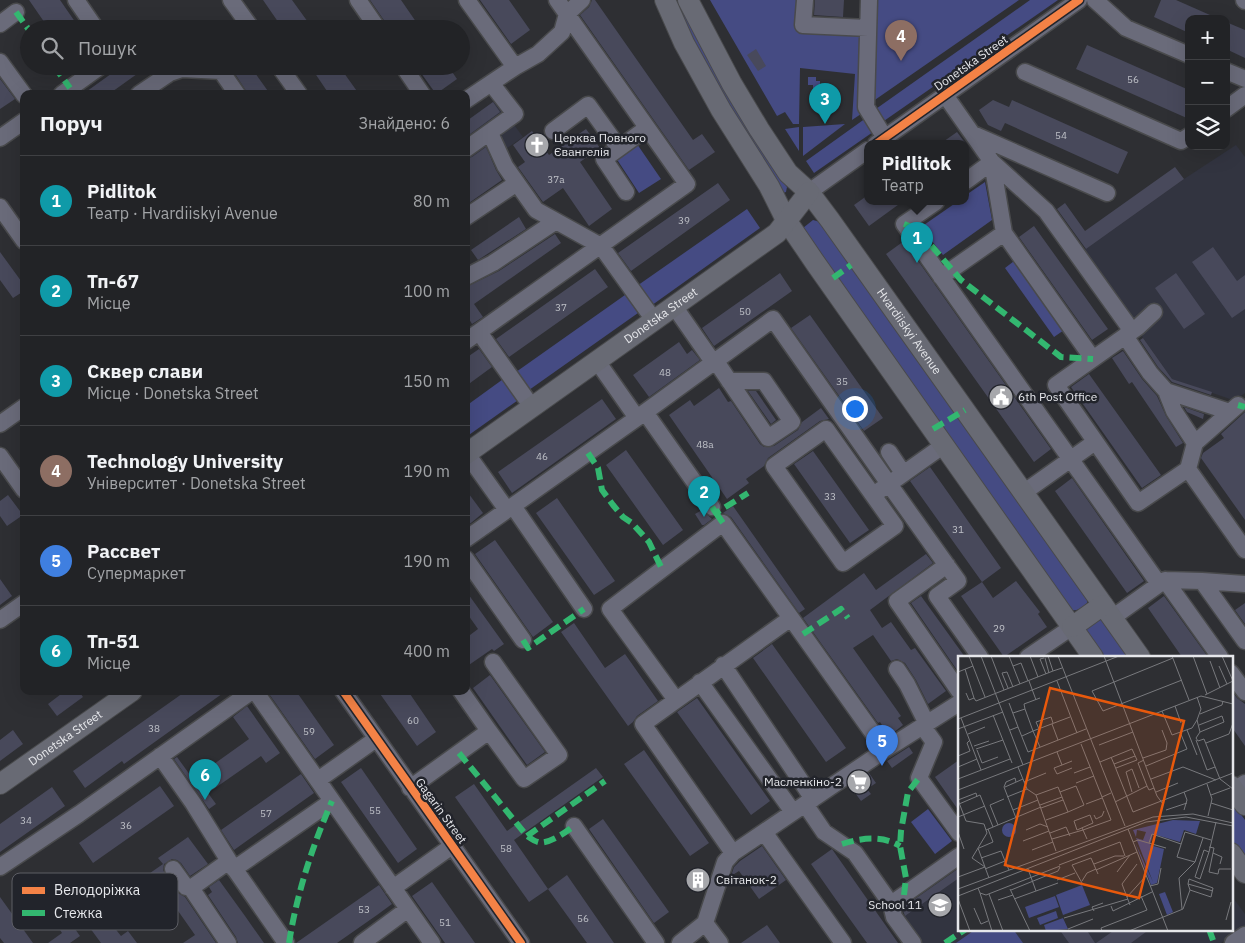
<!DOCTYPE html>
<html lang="uk">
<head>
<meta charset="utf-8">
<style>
  body { margin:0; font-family:"IBM Plex Sans",sans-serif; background:#2e2f32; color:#f1f3f6 }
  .controls { position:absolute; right:15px; top:15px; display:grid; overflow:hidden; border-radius:10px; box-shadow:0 5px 20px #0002 }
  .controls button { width:45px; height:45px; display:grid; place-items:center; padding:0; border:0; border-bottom:1px solid #3f4043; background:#222326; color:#f1f3f6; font:25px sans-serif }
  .you { position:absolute; left:854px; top:408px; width:18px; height:18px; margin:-12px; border:4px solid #fff; border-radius:50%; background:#1a73e8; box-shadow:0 0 0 8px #1a73e833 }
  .badge { display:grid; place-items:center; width:32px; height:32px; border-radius:50%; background:#db2777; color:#fff; font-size:16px; font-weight:700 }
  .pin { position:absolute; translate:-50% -41px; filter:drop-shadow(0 1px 2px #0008) }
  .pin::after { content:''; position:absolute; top:26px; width:18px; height:15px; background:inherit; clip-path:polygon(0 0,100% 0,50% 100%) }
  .popup { position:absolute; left:864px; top:140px; width:105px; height:65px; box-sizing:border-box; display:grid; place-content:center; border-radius:10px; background:#222326; filter:drop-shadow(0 1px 4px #0005); font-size:16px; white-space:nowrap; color:#a2a4a7 }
  .popup b { font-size:19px; color:#f1f3f6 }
  .popup::after { content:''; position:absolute; left:50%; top:100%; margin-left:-10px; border:10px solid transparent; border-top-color:#222326 }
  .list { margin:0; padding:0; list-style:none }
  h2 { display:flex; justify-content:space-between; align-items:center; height:65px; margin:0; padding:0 20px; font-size:21px }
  h2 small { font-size:16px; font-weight:400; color:#a2a4a7 }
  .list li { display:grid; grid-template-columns:32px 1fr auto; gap:15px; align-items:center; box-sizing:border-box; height:90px; padding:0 20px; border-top:1px solid #3f4043 }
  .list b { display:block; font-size:19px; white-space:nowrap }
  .list p { margin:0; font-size:16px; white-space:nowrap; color:#a2a4a7 }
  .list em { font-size:16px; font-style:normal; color:#a2a4a7 }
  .icon { flex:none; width:28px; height:28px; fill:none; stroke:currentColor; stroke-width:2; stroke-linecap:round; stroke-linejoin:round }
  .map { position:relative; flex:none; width:1245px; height:943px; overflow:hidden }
  .search { position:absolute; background:#222326; box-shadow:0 5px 20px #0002; left:20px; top:20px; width:450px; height:55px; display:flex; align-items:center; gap:12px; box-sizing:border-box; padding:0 18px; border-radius:28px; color:#a2a4a7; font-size:19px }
  .panel { position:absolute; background:#222326; box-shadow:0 5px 20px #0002; left:20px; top:90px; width:450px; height:605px; border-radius:10px }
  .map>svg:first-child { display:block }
  .built { fill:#323440 }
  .green { fill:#454b83 }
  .building { fill:#48495b }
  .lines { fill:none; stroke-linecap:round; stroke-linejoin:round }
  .minor-casing { stroke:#494a4c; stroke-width:19 }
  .major-casing { stroke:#494a4c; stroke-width:22 }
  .minor { stroke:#6a6b7a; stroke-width:16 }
  .major { stroke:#686a74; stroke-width:20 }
  .quiet { stroke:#33b770; stroke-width:6; stroke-dasharray:12 6; stroke-linecap:butt }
  .cycleway-casing { stroke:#22242b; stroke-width:11 }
  .cycleway { stroke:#f48246; stroke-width:8 }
  .labels { text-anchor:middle; stroke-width:5; stroke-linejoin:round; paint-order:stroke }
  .number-label { font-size:10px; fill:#bec0c7 }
  .street-label { font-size:12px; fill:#e6e7eb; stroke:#22242b }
  .poi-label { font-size:12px; fill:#e6e7eb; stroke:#22242b; text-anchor:start }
  .inset-road { fill:none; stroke:#78797d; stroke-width:1 }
  .view { fill:#e8590c; fill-opacity:0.15; stroke:#e8590c; stroke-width:2.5 }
  .inset-edge { fill:none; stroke:#e6e7eb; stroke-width:2.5 }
  .key { fill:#22242b; stroke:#5d5e65; stroke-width:1 }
  .key-label { font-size:14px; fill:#e6e7eb }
</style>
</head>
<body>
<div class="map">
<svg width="1245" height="943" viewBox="0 0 1245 943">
  <rect width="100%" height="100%" fill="#2e2f33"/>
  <path class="built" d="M496,100L523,137L466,177V122Z
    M1236,145L1245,157V393L1238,398L1230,399L1172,379L1143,338L1138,327L1083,251L1184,179Z
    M959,878V929H1231V895L1245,914V926L1221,943H920L902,918Z"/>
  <path class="green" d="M673,0H680L756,140L787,187L786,192L783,193L719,92Z
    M710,0H797V20L874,23L875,0H1019L869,104L864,112L852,120L855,74L800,68L799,124H793L785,112L777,116Z
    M1030,0H1058L881,123L873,111Z
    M808,77H816V81H820V90L813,89V85H808Z
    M866,118L873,132L814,173L806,161Z
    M845,124L803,156V127Z
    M799,127V151L785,129Z
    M637,144L661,179L639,193L616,158Z
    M985,182L992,220L943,255L921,227L957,202H966V195Z
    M747,209L760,228L648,308L634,288Z
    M813,220L820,222L1087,596V603C1081,609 1078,611 1070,610L936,423L803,228Z
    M1018,258L1067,328L1054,337L1005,268Z
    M625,295L638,313L529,390L516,372Z
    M506,377L521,398L466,437V406Z
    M1097,619L1104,621L1129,657H1102L1085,632L1087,625Z
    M1231,801L1245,820V859L1231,840Z
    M928,809L952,841L935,854L911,822Z
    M976,929H1013L1023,943H956Z"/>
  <path class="building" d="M29,0H60L80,29H49Z
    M263,0H292L313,29H283Z
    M370,0H401L421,29H390Z
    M480,0H509L530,30L511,44Z
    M592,0H595L693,140L702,134L715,152L689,170L580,15L589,7Z
    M815,0H844L843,17L814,15Z
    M1161,0H1176L1219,19H1189V33L1154,17Z
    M1226,22L1245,30V58L1226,49Z
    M1087,45L1189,90V119L1076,69Z
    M756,49L766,66L758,71L747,55Z
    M122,66H132L137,74L109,94H83Z
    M230,66H250L270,94H248Z
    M310,66H339L359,94H329Z
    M416,66H448L457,79L436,94Z
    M0,79L15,99L0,109Z
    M993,100L1009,107L1012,100L1128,152L1118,174L1005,123L1001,131L988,125L979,110Z
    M493,102L500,112L466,137V118L468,120Z
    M586,129L600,148L580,162L612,209L589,226L563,188L543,202L518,167L525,162L513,145L532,131L549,155Z
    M957,132L966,144H940Z
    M486,147L496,170L502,180L466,205V159L472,157Z
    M1175,167L1184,179L1086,249L1057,209L1065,203L1085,231Z
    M718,183L730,200L631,271L618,253Z
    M868,195V202H902L869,226L854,205Z
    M519,217L526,229L478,260L471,250Z
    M1034,226L1108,329L1092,340L1019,237Z
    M555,234L561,243L474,304L483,317L472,324L466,314V287L499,271Z
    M904,241L1051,449L1034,462L886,254Z
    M1213,247L1237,281L1245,275V309L1232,318L1192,262Z
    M0,252L24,285V291L13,298L0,280Z
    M595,269L608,287L509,357L496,339Z
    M780,273L792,291L714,346L702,328Z
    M1176,273L1205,314L1184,329L1155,288Z
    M810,315L883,418L864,431L791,328Z
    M1143,338L1172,379L1212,392L1211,395L1172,382L1158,367L1140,340Z
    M679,342L687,354L692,350L700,360L649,397L633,375Z
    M479,349L492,367L466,386V358Z
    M1123,351L1142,379L1157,396L1166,416L1183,443L1176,447L1132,382L1129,384L1112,358Z
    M1089,374L1161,475L1142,488L1071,387Z
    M719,388L728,402L731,401L760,444L764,447L774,446L798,430L802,422L821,408L829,419L820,421L768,458L764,466L746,479L749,483L727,499L669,415L690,400L694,406Z
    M748,391H756L776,420L771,424Z
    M602,399L616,419L512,493L498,472Z
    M1184,407L1204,414L1203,419L1187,412Z
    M1245,412V520L1201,458L1203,453L1224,438L1221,434Z
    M626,450L683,530L663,545L606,465Z
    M813,451L869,530L850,543L794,464Z
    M930,467L1001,568L982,582L910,481Z
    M1072,478L1144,581L1127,593L1055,491Z
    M466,490L483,513L466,527Z
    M8,495L23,515L7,526L0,516V501Z
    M557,498L615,581L594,595L536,513Z
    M733,506L805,609L799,613L731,517L723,513Z
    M702,510L712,519L704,525H702L695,514Z
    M495,540L553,622L533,637L475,554Z
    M926,554L933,563L870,610L882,628L891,622L911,650L915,648L946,691L928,704L916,680L905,663L897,659L891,661L873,635L853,648L901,716L898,718L903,725L889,736L880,722L878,723L803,618L864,573L876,590Z
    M0,579L12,596L0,605Z
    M1016,581L1040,612L1038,614L1047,627L1004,657L961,596L982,582L993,598Z
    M466,591L504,644L494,651L492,649L466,667V638L478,629L466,612Z
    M921,596L965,657H959V673L911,603Z
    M1164,596L1208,657H1182L1148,608Z
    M1245,603V624L1235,610Z
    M574,623L605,668L625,654L658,701L637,716L633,722L628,726L561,632Z
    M772,644L846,748L826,762L753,658Z
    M490,675L545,752L527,765L473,688Z
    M1231,690L1237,698L1245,704V746L1231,726Z
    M65,691H79L83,697L57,716L48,704Z
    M186,691H226L124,764L122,761L85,788L73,771Z
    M267,691H296L334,745L315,759Z
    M378,691H408L436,732L417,746Z
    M697,698L770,801L751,815L677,712Z
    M247,706L280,753L266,763L261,756L208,793L216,804L209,809L174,759L177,757L193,779L249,739L233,717Z
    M13,730L23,744L0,761V740Z
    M909,747L913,753L892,768L887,761Z
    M644,750L709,843L690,856L624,764Z
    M959,760V811L935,777Z
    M361,768L417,849L398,863L341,782Z
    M596,768L603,777L514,840L548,889L529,902L455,797L474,784L507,831Z
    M869,773L876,783L867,789L871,794L861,801L850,786Z
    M301,774L314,793L234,850L221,830Z
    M160,786L174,806L93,863L79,843Z
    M52,787L65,806L0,852V824Z
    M603,819L669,912L654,923L589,829Z
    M188,837L208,864L190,876L181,863L177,860L172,859L164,864L163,870L178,893L185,897L216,943H183L195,935L157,881L106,917L121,936L128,931L137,943H101L90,928L105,918L101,920L96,912L100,908L91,896L121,874L130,887L163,864L158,858Z
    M762,846L786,880L759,899L739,871L731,876L734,867L740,861Z
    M832,849L898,943H867L839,904L811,864Z
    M959,868V878L905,916L902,908Z
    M698,870L707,883L697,890L688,878Z
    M567,875L614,943H587L548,889Z
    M219,880L245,916L264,943H238L236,937L208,895L212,892L209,887Z
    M432,882L475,943H445L412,896Z
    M379,885L392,904L377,915L337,943H296Z
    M0,897L33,943H4L0,938Z
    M50,897L66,921L68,919L80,936L70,943H48L62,933L51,916L46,919L37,906Z
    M767,925L780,943H741Z
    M1059,929H1086L1095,943H1069Z
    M1116,929H1150L1131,943H1096Z"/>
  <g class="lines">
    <defs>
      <path id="minor" d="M76,0L96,29
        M231,0L252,29
        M358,0L378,29
        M467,0L515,67
        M805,0L803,25L868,28
        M869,0L866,107L885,138
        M1095,0L1126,28L1189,55
        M1244,0L1245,1
        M0,24L16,12
        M0,62L24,95
        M279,66L299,94
        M403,66L422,94
        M1226,71L1245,79
        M1025,72L1181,141L1189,136
        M62,94L101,66
        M139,94L170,73L182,69L221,71L237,94
        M945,95L992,162L1046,211L1132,331
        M466,100L515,67L538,54L562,32L567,14L582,0
        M1226,109L1245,95
        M553,131L588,105L619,148
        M490,133L505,166L536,210L601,246L654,320
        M973,134L1107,193
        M0,138L24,121
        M876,144L1079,0
        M466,149L515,114L491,83
        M992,162L1004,233L1093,359
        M966,181L992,162
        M626,192L604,159L647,128
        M809,192L868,150
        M936,202L904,224L1159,584
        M0,207L24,241
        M466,217L517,183
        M466,277L493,263L556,221
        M941,277L1004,233
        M674,306L713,362
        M1154,312L1138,327L1056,385L1138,503L1188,469L1195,443L1238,405
        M479,332L532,407
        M1125,336L1150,373L1166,391L1230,412
        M466,341L687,184L557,0
        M715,360L768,438L792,422L764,381H729
        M1166,391L1174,411L1195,443
        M645,412L712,507
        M637,418L773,319L889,484L873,495
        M0,424L24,407
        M826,429L895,526L843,563L774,466Z
        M944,445L889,484L958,581L937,596L980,657
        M889,452L903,473
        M467,454L507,510
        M0,456L24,490
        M1188,469L1245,550
        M1023,493L1095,442
        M513,506L584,609
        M466,539L637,418L597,361
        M466,559L523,640
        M947,565L897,601L959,691
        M1165,580L1220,657
        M1202,581L1245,584
        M791,618L885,750
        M1112,618L1165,580L1202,581L1245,641
        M0,620L24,603
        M1028,657L1072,627
        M723,665L813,799
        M897,669L907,684L927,724
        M1231,673L1245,692
        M700,682L793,812
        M255,691L432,943
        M343,691L521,943
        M676,700L610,609L723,523L791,618L643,724L733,853
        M923,727L934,742L919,778L959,833
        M489,731L524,779L559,755L493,662
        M160,756L193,803L229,861L286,943
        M318,780L376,739
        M410,788L489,731L461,691
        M1234,790L1245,783
        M805,804L824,832L855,853L891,904L894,917L913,943
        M574,826L656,943
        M764,832L843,943
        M0,867L79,814L252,691
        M173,869L186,887L191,888
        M234,869L332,801
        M393,888L452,846
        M891,904L959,856
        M705,923L720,943
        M228,943L191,888L229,861
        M362,943L408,909
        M680,943L705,923L725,862L733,853L885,750L959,703
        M1233,943L1245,935"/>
      <g id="major">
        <path d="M665,0L684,43L721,110L769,186L786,220L816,264L1093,657"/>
        <path id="s1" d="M688,0L732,84L759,129L788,173L809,192L830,220L1140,657"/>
        <path id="s2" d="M466,454L777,233L809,192"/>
        <path d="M1072,627L1103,605"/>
        <path id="s3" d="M0,784L132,691"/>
        <path d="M1231,786L1245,805"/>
        <path d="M1231,853L1245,873"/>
      </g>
    </defs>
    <use href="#minor" class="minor-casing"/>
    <use href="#major" class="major-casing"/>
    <use href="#minor" class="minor"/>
    <use href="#major" class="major"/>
    <path class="quiet" d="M16,12L29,30
      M54,66L70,88
      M904,224L917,229L961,280L1061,357L1093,359
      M833,278L851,265
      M1238,405L1245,407
      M933,429L965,410
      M588,453L598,468L602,490L613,505L623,517L632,523L649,542L662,569
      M712,507L716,513L748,493
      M716,513L723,523
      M803,634L841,609L848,618
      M523,640L528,648L584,609
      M459,753L527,836C530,838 534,841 538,842C548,845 566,832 574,826
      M527,836L605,781
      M842,844C861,838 882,835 900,846
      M904,895L906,878L900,846L901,831L908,792L919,778
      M1209,929L1214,943
      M289,943C297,893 312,847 332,801
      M945,943L966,929"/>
    <defs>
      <path id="cycleway" d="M876,144L1079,0
        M343,691L521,943"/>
    </defs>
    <use href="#cycleway" class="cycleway-casing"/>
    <use href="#cycleway" class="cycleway"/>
  </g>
  <defs>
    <symbol id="church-disc" viewBox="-11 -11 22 22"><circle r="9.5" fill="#a6a7ab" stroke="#22242b"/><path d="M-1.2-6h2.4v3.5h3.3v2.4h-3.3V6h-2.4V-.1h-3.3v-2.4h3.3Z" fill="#fff"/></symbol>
    <symbol id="civic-disc" viewBox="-11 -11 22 22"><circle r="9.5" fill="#a6a7ab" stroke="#22242b"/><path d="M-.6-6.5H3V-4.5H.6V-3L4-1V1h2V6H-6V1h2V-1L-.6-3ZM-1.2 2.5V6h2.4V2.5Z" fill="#fff"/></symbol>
    <symbol id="supermarket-disc" viewBox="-11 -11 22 22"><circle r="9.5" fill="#a6a7ab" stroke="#22242b"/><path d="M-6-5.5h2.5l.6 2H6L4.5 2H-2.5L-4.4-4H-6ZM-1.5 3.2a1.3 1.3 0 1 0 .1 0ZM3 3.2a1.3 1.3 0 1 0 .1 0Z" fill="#fff"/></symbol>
    <symbol id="building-disc" viewBox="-11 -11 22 22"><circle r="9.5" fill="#a6a7ab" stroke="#22242b"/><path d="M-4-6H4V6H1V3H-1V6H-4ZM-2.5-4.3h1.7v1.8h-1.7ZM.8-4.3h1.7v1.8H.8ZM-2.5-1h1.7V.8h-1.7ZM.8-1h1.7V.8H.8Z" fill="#fff"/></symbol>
    <symbol id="school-disc" viewBox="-11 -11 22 22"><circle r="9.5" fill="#a6a7ab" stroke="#22242b"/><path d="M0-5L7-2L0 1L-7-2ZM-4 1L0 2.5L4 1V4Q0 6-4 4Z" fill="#fff"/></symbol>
  </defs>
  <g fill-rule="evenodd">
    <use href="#church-disc" x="523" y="131" width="28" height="28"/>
    <use href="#civic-disc" x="987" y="383" width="28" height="28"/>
    <use href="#supermarket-disc" x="845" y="768" width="28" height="28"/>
    <use href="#building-disc" x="684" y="866" width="28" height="28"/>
    <use href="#school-disc" x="926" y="891" width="28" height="28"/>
  </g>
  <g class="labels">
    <g class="number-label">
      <text x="1133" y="83">56</text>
      <text x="1061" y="139">54</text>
      <text x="556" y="183">37а</text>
      <text x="684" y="224">39</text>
      <text x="561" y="311">37</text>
      <text x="745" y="315">50</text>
      <text x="665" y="376">48</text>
      <text x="842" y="385">35</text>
      <text x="705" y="448">48а</text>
      <text x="542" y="460">46</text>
      <text x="830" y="500">33</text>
      <text x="958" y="533">31</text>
      <text x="999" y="632">29</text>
      <text x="413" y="724">60</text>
      <text x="154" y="732">38</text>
      <text x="309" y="735">59</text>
      <text x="375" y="814">55</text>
      <text x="266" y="817">57</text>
      <text x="26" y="824">34</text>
      <text x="126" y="829">36</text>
      <text x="506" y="852">58</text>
      <text x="364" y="913">53</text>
      <text x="583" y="922">56</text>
      <text x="445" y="926">51</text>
    </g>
    <g class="street-label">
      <text transform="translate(971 63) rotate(-35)" y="4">Donetska Street</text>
      <text dy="4" stroke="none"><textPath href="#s2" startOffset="239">Donetska Street</textPath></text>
      <text dy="4" stroke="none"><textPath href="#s1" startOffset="400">Hvardiiskyi Avenue</textPath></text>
      <text dy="4" stroke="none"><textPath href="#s3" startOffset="80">Donetska Street</textPath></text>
      <text transform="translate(441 811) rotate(54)" y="4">Gagarin Street</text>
    </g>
    <g class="poi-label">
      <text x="554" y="142">Церква Повного<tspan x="554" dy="14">Євангелія</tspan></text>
      <text x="1018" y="401">6th Post Office</text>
      <text x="842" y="786" text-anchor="end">Масленкіно-2</text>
      <text x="716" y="884">Світанок-2</text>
      <text x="922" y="909" text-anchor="end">School 11</text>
    </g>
  </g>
  <g transform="translate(958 656)">
    <rect width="275" height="275" fill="#2e2f33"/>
    <path d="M215,164L242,165L238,178L226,174L222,186L195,178L192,189L206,193L199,227L193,229L177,186L195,226L178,182L185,184L188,176L179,174L178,181L175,174ZM44 174a7 7 0 1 1 14 0a7 7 0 1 1-14 0ZM124,229L132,249L105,259L98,239ZM207,236L215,256L209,259L201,238ZM97,240L101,251L71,262L67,251ZM98,255L100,262L82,269L79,262ZM105,262L110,273L88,275L86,269Z" fill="#454b83"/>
    <path class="inset-road" d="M11,0L27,41M23,0L65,109M33,0L46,34M51,0L62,28M72,0L80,21M90,0L95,15L104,12M100,0L167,170M146,0L199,140L205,148M214,0L231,44M235,0L249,38M264,0L275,25M86,2L82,3L88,18M87,2L91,17M215,2L134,35L145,55L224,24M252,5L262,32M55,10L63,7L70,25M261,10L269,28M7,13L16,42M0,16L15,10M71,25L78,44M99,25L119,77M50,32L44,17L49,16L55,31M8,37L11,44L16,42L18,45L95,15M247,39L275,25M239,41L243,53L239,64L242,76L238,82L240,85L246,83L262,123L275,133M51,47L60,71M217,50L223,67M204,55L214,79L234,72L239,64M55,57L67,53L66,48L82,42M242,58L264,49L265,45M35,59L54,107M3,62L23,114M0,63L161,0M94,68L100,84M241,69L264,60L266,66L242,76M0,73L45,56M81,73L78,66L93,61L95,67M52,74L60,71L70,96L128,73M229,74L239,99M10,78L27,71M64,80L75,75L67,53M238,84L249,114L257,111M248,87L271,78L275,67M123,88L144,141L153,137M141,89L175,76M16,90L31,85M82,91L75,75L112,61M18,93L45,84M19,94L24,107L40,101M99,96L104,109L114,105M0,100L12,95L9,87L12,84M153,101L156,108L177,100M185,102L208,94L209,87L204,74M186,104L180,107L189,130L191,134L196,132M142,106L174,93L179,104L158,112M156,108L175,156L275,117M104,109L96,112L99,118L114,112M188,110L229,93L222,76M0,111L19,103M60,111L69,133L78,139L98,195M116,117L132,111M0,123L52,103M193,123L225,111L258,124M66,126L88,117M118,127L136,120M249,128L254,143L250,160M47,131L65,123M0,134L243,40L275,48M174,136L168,116L174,113L181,132M198,136L220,127M78,139L100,131L110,156L126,149L118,130L102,136M253,139L272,132M49,141L69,133M0,144L8,165L26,168L29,177L14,202L27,211L0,221M0,144L18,137L19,141M157,146L189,130M253,147L275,154M1,148L22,139L35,171M128,148L144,142M82,149L104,141M83,152L105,144M55,154L80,144M208,154L229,147M226,154L229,144L226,136M132,159L135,167L119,174L116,165ZM136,159L138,163L144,160L146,155M0,161L27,150M58,162L46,131L48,126L57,122L58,126M88,164L110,156M40,169L32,149L46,143M124,172L125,174L153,164L144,141M170,173L210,275M28,174L83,151M68,174L82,168L90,171M0,176L6,193M92,177L108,171L112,180M245,182L237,206L219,201L227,176L253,184M94,183L125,174L129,183M65,185L91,175M175,186L180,184L208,192M191,187L194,178L223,188M251,191L256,192L251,216L260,218L261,213H273M20,192L31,222M21,192L35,186L30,173M74,194L95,186M251,196L246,194L237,221L242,223L251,196L258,166M255,197L264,201L262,208M23,202L43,195L47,205M136,208L157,200H166M101,209L162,186L167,200M27,213L47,205L51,214M70,213L78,235M138,214L179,196M159,216L172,199M99,224L117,217M124,225L129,217L138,213M124,227L114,209L133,202L140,218M230,228L231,223L255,232L253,241L232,234M230,228L255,235M192,230L200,228L203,212M20,232L22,237L28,239L102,210M0,233L195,161L235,158L275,167M52,233L72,275M53,234L100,215L102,211M22,237L34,275M31,238L45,275M0,240L188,166L228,161L275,170M169,241L188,220M0,243L12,275M56,243L100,227M40,244L55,239M172,249L164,228L179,208M153,250L155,255L194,236M16,252L23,268L30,265M224,253L221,222L237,206M136,255L134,251L145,247M106,262L170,243M268,264L273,246M110,273L135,263M144,275L143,272L189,254L183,240M171,275L225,253L232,234L230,228"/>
    <path class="view" d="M92,32L226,65L181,242L47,209Z"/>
    <rect width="275" height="275" class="inset-edge"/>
  </g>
  <rect x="12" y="873" width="166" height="57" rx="8" class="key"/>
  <rect x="22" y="887" width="23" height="7" fill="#f48246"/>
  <rect x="22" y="910" width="23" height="6" fill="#33b770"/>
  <g class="key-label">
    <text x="54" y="895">Велодоріжка</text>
    <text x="54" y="918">Стежка</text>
  </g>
</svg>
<div class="controls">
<button>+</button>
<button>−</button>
<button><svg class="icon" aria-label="layers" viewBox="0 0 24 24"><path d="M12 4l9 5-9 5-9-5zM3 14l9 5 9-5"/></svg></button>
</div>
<div class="you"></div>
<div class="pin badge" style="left:917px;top:263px;background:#0f9aa8">1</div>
<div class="popup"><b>Pidlitok</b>Театр</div>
<div class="pin badge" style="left:704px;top:517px;background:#0f9aa8">2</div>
<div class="pin badge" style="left:825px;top:124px;background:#0f9aa8">3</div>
<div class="pin badge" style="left:901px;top:61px;background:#8d6e63">4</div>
<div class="pin badge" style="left:882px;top:766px;background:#3f7fe0">5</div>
<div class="pin badge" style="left:205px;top:800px;background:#0f9aa8">6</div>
<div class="search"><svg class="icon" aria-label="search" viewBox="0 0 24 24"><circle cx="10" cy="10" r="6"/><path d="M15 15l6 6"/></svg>Пошук</div>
<section class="panel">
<h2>Поруч<small>Знайдено: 6</small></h2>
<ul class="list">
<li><span class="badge" style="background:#0f9aa8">1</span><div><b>Pidlitok</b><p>Театр · Hvardiiskyi Avenue</p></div><em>80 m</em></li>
<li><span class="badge" style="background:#0f9aa8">2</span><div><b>Тп-67</b><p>Місце</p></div><em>100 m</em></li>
<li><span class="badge" style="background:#0f9aa8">3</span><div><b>Сквер слави</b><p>Місце · Donetska Street</p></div><em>150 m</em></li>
<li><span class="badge" style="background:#8d6e63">4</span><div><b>Technology University</b><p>Університет · Donetska Street</p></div><em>190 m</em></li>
<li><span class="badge" style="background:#3f7fe0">5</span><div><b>Рассвет</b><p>Супермаркет</p></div><em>190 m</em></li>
<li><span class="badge" style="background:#0f9aa8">6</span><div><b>Тп-51</b><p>Місце</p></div><em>400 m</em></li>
</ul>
</section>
</div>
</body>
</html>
